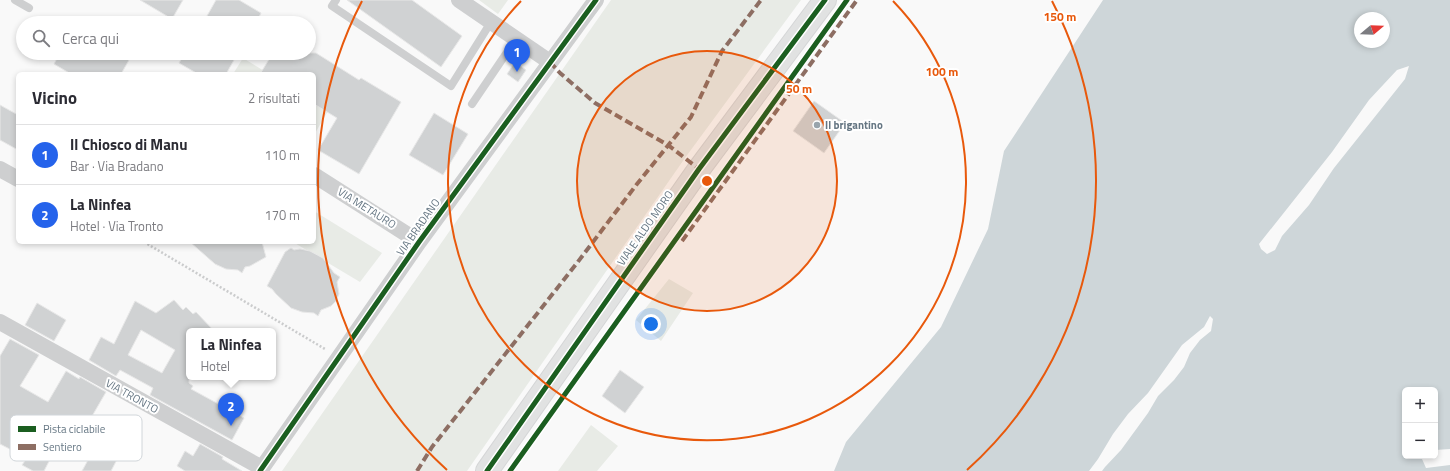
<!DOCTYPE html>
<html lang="it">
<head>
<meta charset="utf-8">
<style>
  body { margin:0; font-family:"Titillium Web",sans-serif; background:#f2f2f3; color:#2b2b33 }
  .controls { position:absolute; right:12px; bottom:12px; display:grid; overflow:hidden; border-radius:6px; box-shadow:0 2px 6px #0003 }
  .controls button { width:36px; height:36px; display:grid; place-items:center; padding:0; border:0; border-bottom:1px solid #e1e1e2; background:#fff; color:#2b2b33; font:20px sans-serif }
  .compass { position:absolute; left:1354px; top:12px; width:36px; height:36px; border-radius:50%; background:#fff; box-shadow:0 2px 6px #0003; rotate:71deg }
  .you { position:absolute; left:651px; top:324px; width:14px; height:14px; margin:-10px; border:3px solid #fff; border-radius:50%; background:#1a73e8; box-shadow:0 0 0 6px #1a73e833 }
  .badge { display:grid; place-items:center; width:26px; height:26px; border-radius:50%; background:#2563eb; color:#fff; font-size:13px; font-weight:700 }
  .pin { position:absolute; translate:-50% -33px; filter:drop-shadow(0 1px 2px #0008) }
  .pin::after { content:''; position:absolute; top:21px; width:14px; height:12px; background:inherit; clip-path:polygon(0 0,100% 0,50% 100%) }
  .popup { position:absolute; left:186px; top:328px; width:90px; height:52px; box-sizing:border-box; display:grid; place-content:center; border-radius:6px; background:#fff; filter:drop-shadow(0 1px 3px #0005); font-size:13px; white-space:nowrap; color:#7c7c81 }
  .popup b { font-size:15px; color:#2b2b33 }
  .popup::after { content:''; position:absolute; left:50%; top:100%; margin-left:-8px; border:8px solid transparent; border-top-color:#fff }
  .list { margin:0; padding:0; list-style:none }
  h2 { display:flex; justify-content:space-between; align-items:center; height:52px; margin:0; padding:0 16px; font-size:17px }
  h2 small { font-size:13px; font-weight:400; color:#7c7c81 }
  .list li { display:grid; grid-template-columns:26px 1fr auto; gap:12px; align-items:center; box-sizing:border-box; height:60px; padding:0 16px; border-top:1px solid #e1e1e2 }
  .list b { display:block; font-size:15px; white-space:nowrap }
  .list p { margin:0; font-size:13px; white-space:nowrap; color:#7c7c81 }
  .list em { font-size:13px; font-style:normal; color:#7c7c81 }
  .icon { flex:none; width:22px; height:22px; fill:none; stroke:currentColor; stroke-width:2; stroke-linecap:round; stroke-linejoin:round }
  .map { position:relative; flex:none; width:1450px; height:471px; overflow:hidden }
  .search { position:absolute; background:#fff; box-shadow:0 2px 6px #0003; left:16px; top:16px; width:300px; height:44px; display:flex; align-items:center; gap:10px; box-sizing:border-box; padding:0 14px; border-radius:22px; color:#7c7c81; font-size:15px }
  .panel { position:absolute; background:#fff; box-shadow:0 2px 6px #0003; left:16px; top:72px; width:300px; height:172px; border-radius:6px }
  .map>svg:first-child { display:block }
  .green { fill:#e8ebe6 }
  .water { fill:#ced6d9; fill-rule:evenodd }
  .pier { fill:#f9f9f9 }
  .building { fill:#d0d2d3; stroke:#e8e8e8; fill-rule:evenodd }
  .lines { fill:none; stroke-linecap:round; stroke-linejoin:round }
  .secondary-casing { stroke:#d5d6d7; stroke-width:24 }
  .path { stroke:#cbcccd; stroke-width:2.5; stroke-dasharray:2 2; stroke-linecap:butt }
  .lane { stroke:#cecfd0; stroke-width:8 }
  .street { stroke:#cecfd0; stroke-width:16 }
  .secondary { stroke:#e1e2e2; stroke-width:22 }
  .quiet { stroke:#8d6e63; stroke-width:4; stroke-dasharray:8 4; stroke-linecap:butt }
  .cycleway-casing { stroke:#fff; stroke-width:8 }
  .cycleway { stroke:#1b5e20; stroke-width:5 }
  .ring { fill:none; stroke:#e8590c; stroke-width:2 }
  .poi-dot { fill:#99a4ac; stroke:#fff; stroke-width:1.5 }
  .labels { text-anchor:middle; stroke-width:4; stroke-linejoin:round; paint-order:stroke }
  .poi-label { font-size:11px; font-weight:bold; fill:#657683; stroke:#fff; text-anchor:start }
  .street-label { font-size:11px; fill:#657683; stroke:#fff }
  .key { fill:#fff; stroke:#d1d6da; stroke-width:1 }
  .key-label { font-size:11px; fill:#657683 }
  .centre { fill:#e8590c; stroke:#fff; stroke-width:2 }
  .ring-label { font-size:12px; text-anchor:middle; font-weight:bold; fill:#e8590c; stroke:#fff; stroke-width:4; stroke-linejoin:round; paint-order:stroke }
</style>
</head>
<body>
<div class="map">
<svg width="1450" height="471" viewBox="0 0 1450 471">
  <rect width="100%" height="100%" fill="#f9f9f9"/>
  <path class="green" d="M479,0H508L498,14Z
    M611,0H801L685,158L467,471H282Z
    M243,58L269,74H233Z
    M314,102L328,111L314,135Z
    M314,211L382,253L360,282L293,242H314Z
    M669,279L693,293L661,341L636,320Z
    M591,425L618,446L597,471H558Z"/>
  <path class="water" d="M1103,0H1450V471H834L846,442L941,327L988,229L1004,151ZM1360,18H1384V42H1360ZM1405,390H1435V456H1405Z"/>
  <path class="pier" d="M1409,66L1405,79L1334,168L1309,205L1282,236L1275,250L1267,254L1261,249L1259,244L1332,152L1369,100L1397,70Z
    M1210,316L1213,319L1211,331L1200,340L1190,353L1184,367L1174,380L1158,396L1148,413L1121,450L1105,467L1102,471H1089L1098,459L1113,434L1128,414L1148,393L1182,345L1204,327Z
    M1450,449V465L1426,468L1422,459L1426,456H1435V450Z"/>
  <path class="building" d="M140,0H183L172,19Z
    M216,0H239L261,13L256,23H203Z
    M347,0H412L462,36L441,67Z
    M60,53H117L129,60L121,74H71L54,64Z
    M185,53H238L226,74H198L179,63Z
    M273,53H316L359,80L361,78L401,102L359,174L318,150L337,118L314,104V74H260Z
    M515,62L526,70L518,82L507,74Z
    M814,101L845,123L824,153L793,131Z
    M0,105L18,115V150L0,140Z
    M434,113L468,134L443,175L409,155Z
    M190,242H262L266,257L250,266L245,267L242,273L238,270L226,269L215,264Z
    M291,248L294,250L300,249L310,251L323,258L334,273L340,277L337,282L339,294L336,301L331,306L321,310L318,316L314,313L302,312L291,308L276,294L272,289L267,286L285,252Z
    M174,300L183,310L186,307L193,314L196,312L214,331H189V383L193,386L191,389L244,418L232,440L150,395L153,388L120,370L116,376L89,360L101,337L114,344L135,301L156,313ZM141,330L175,350L162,373L128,355Z
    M37,303L66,320L54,341L25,325Z
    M10,339L39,355L20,386L48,402L66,371L79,379L80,377L106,392L84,430L122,450L111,471H82L88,460L58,444L44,471H33L22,465L27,458L0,444V356Z
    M620,370L644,387L625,413L602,396Z
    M200,444L223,457L222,459L242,471H185L177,466L185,451L193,456Z"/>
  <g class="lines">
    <defs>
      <path id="secondary" d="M487,471L699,169L825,0"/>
    </defs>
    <use href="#secondary" class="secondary-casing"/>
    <path class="path" d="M144,242L325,349"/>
    <path class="lane" d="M15,0L29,8
      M336,0L332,6L451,86L491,22
      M472,104L516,39"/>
    <path class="street" d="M459,0L550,62
      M0,169L18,179
      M314,175L419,242
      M0,322L262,468
      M260,471L419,242L596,0"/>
    <use href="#secondary" class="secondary"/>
    <path class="quiet" d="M550,62L560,73L595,103L668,145L699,169
      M682,241L857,0
      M417,471L432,447L577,263L637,184L691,117L722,51L761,0"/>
    <defs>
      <path id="cycleway" d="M260,471L419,242L596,0
        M487,471L699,169L825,0
        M510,471L847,0"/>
    </defs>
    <use href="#cycleway" class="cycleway-casing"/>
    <use href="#cycleway" class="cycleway"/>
  </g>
  <circle cx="707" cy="181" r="130" fill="#e8590c" fill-opacity=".12"/>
  <g class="ring">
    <circle cx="707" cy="181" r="130"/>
    <path d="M893 1A259 259 0 1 1 521 1"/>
    <path d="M447 470A389 389 0 0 1 362 1M1052 1A389 389 0 0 1 967 470"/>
  </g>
  <circle class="poi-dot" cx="817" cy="125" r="4"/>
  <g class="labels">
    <g class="poi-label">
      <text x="825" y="129">Il brigantino</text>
    </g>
    <g class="street-label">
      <text transform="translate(367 208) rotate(32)" y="4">VIA METAURO</text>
      <text transform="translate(418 227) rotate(-55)" y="4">VIA BRADANO</text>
      <text transform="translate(645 228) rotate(-55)" y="4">VIALE ALDO MORO</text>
      <text transform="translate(132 396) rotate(29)" y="4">VIA TRONTO</text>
    </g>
  </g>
  <rect x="10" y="415" width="132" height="46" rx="6" class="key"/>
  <rect x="18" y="426" width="18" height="6" fill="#1b5e20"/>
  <rect x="18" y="444" width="18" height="6" fill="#8d6e63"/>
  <g class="key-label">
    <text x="43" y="433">Pista ciclabile</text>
    <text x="43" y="451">Sentiero</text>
  </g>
  <circle cx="707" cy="181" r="6" class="centre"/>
  <g class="ring-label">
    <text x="1060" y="21">150 m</text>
    <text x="942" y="76">100 m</text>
    <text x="799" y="93">50 m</text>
  </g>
</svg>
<div class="controls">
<button>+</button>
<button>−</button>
</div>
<svg class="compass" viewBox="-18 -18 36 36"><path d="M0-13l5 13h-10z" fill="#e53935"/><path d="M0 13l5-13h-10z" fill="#7c7c81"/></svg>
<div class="you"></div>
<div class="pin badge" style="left:517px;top:72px">1</div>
<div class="pin badge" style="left:231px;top:426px">2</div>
<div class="popup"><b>La Ninfea</b>Hotel</div>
<div class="search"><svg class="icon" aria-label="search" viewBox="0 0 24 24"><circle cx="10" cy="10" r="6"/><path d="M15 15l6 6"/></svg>Cerca qui</div>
<section class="panel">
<h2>Vicino<small>2 risultati</small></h2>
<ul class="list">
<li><span class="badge">1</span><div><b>Il Chiosco di Manu</b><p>Bar · Via Bradano</p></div><em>110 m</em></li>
<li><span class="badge">2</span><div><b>La Ninfea</b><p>Hotel · Via Tronto</p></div><em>170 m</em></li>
</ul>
</section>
</div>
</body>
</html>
